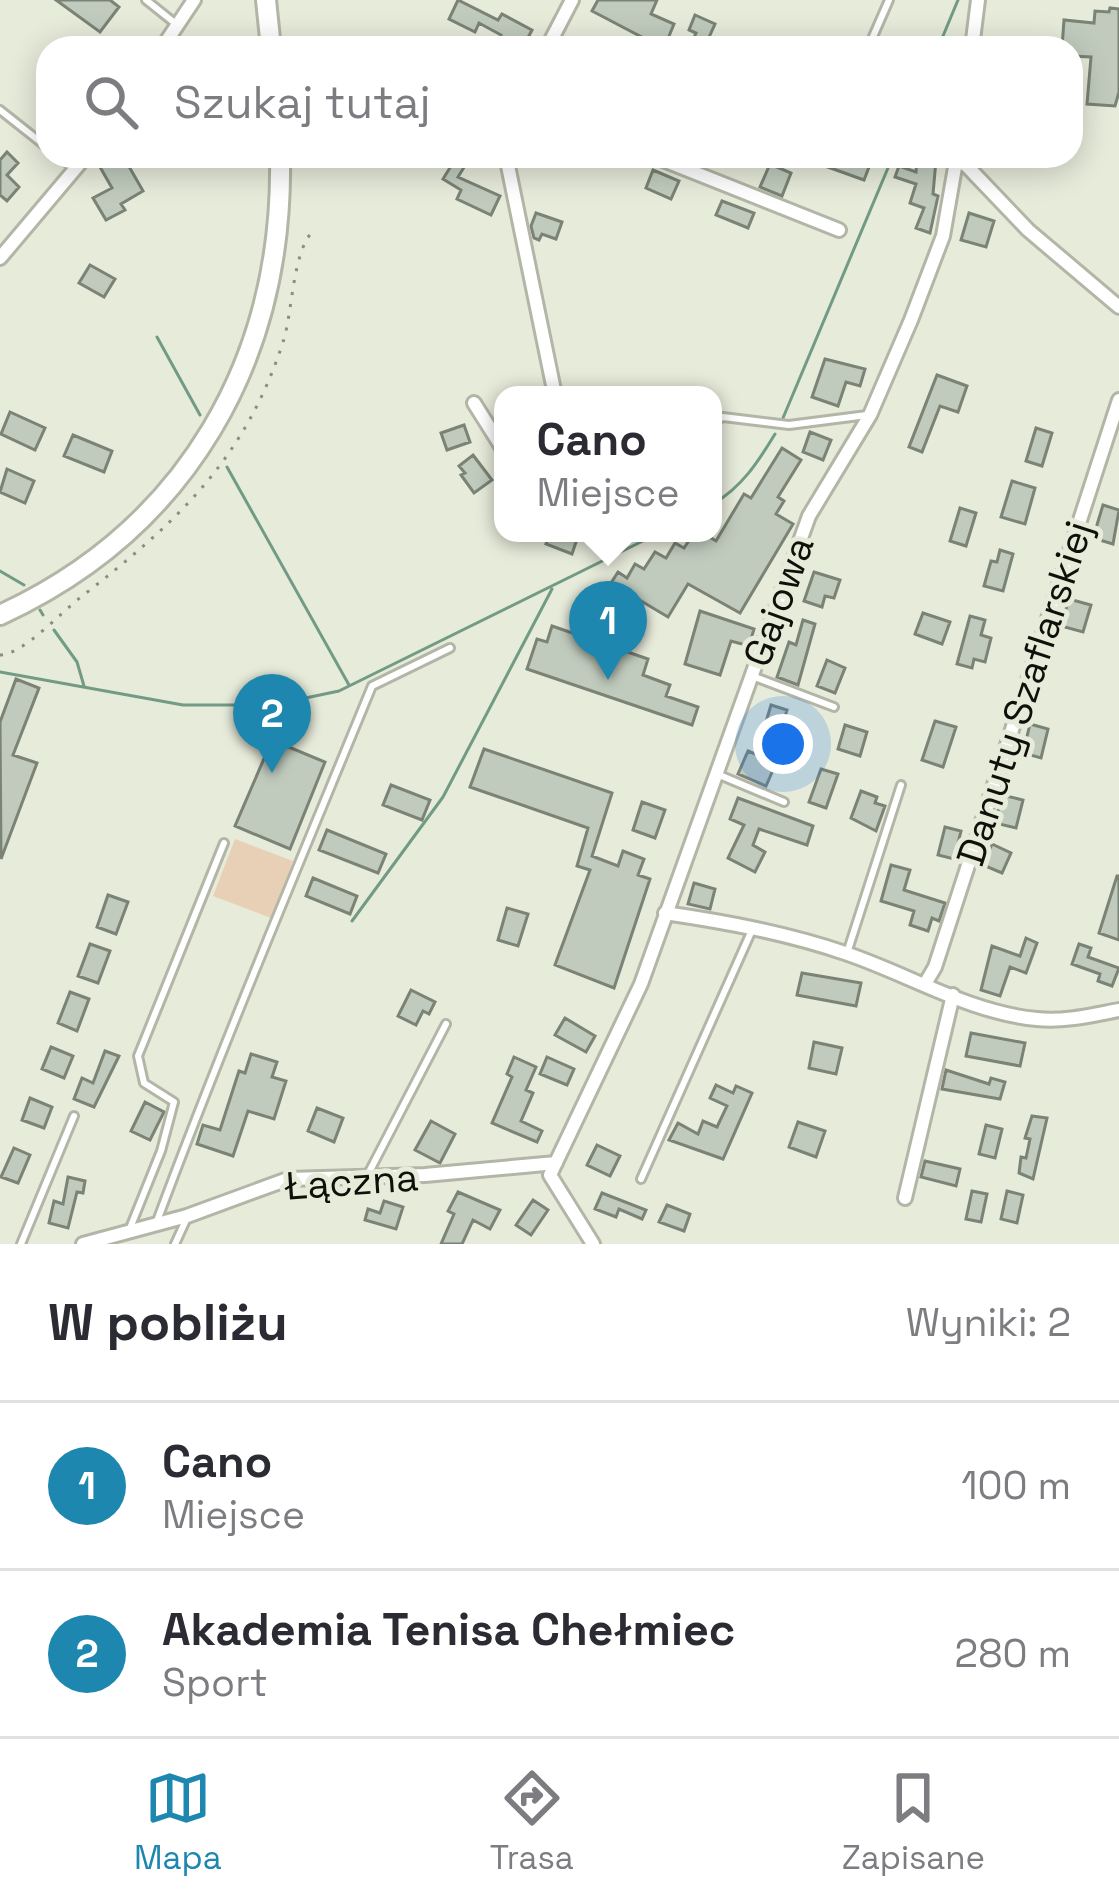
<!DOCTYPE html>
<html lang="pl">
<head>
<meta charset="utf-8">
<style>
  body { margin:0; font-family:"Space Grotesk",sans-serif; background:#f7f7f7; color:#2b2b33 }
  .you { position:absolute; left:783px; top:744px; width:42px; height:42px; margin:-30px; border:9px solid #fff; border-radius:50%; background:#1a73e8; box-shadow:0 0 0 18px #1a73e833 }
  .badge { display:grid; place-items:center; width:78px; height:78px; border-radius:50%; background:#1d87af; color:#fff; font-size:39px; font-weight:700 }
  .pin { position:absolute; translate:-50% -99px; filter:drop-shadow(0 3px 6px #0008) }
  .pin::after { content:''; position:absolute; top:63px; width:42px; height:36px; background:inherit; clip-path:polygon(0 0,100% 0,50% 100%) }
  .popup { position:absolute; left:494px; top:386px; width:228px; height:156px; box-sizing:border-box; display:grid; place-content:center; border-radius:24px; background:#fff; filter:drop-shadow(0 3px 9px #0005); font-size:39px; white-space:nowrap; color:#7c7c81 }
  .popup b { font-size:45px; color:#2b2b33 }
  .popup::after { content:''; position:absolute; left:50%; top:100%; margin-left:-24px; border:24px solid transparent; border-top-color:#fff }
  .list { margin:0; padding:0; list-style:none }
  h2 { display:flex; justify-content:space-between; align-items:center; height:156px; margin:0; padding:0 48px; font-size:51px }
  h2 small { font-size:39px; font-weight:400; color:#7c7c81 }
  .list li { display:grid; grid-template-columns:78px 1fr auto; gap:36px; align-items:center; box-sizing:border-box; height:168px; padding:0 48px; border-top:3px solid #e1e1e2 }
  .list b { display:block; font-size:45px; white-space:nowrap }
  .list p { margin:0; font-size:39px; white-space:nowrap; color:#7c7c81 }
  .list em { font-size:39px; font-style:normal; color:#7c7c81 }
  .icon { flex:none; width:66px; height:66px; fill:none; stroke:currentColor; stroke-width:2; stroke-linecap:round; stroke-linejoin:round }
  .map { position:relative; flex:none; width:1119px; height:1244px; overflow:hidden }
  .search { position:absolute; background:#fff; box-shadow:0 6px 30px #0003; left:36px; right:36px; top:36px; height:132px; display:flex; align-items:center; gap:30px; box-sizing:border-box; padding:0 42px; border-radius:36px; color:#7c7c81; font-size:45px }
  .sheet { height:492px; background:#fff }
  nav { display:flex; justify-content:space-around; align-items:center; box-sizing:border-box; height:168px; border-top:3px solid #e1e1e2; background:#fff; font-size:33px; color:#7c7c81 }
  nav a { display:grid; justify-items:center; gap:6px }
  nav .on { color:#1d87af }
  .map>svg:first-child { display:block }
  .green { fill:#e8d0b6 }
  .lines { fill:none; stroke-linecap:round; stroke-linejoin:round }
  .stream { stroke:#719b84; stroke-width:3 }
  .building { fill:#c0cbbd; stroke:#7a8376; stroke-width:3 }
  .lane-casing { stroke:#b3b6a6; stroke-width:12 }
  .street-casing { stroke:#b3b6a6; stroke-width:18 }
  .primary-casing { stroke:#b3b6a6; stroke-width:24 }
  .path { stroke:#8a8d80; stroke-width:3; stroke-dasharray:3 9; stroke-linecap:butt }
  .lane { stroke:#fff; stroke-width:6 }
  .street { stroke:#fff; stroke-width:12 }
  .primary { stroke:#fff; stroke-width:18 }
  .labels { text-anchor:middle; stroke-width:10; stroke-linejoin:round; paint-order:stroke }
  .street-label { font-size:39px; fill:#0f100a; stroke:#e7ebda }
</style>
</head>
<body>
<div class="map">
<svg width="1119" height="1244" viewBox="0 0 1119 1244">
  <rect width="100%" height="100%" fill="#e7ebda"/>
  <path class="green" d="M235,839L293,861L271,918L213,896Z"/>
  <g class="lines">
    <path class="stream" d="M938,48L958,0
      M157,337L200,415
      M783,418L893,156
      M227,467L349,685
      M713,504C742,487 758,462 775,434
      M0,571L24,585
      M40,610L43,615
      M54,630L77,662L84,686
      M0,672L183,705H272L339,691L659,533
      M352,921L443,797L552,589"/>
  </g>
  <path class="building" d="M56,0H110L119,7L100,32Z
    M458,0L498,20L502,14L532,30L523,47L504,48L496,44L501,35L479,23L475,32L449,19Z
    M598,0H657L651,14L674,24L664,48H651L653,43L592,11Z
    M1110,8L1119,9V92L1115,106L1087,104L1091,57L1071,56V48H1062L1064,20L1094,23L1095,11L1109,12Z
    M695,15L715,24L705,46L693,40L696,33L689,30Z
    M7,152L18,163L7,175L19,187L7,201L0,195V160Z
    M103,156H123L143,191L121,204L125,210L106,220L93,198L112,188L96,160Z
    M854,156L871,162L864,180L800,157Z
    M456,158L466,164L458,177L500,196L491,215L457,199L461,190L443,179Z
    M917,158L936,160L933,194L938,196L930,233L916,228L924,208L910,203L916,184L895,177L899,166L916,172Z
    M770,164L791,173L782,196L760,187Z
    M653,170L679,181L671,199L646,188Z
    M722,201L754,213L748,228L716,215Z
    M536,213L562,222L556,239L542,234L539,240L534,238L531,226Z
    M969,213L994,221L986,247L961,240Z
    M90,265L115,279L104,297L79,283Z
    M825,359L865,369L860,386L846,382L838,406L812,397Z
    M937,375L967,386L958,412L940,406L922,452L909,447Z
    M10,412L45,428L35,450L1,434Z
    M464,425L470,442L447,450L441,433Z
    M1036,428L1052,433L1042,466L1026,461Z
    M810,432L831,440L823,460L803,452Z
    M73,435L112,451L104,472L64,456Z
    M782,448L801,460L778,497L784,501L776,514L793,524L740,613L688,584L668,617L611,583L618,572L627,578L635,564L644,569L655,552L666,558L675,543L684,548L694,533H703L716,541L744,494L751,498Z
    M473,455L492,480L474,493L461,475L465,473L459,466Z
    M7,469L34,481L25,503L0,492Z
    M1012,481L1035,488L1025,524L1001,517Z
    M1103,505L1119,510L1113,544L1093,538Z
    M960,508L976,513L966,546L950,541Z
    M550,533H579L572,554L546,544Z
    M1000,550L1013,554L1003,591L984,586L991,561L997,562Z
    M814,572L840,580L834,598L825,596L822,607L804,601Z
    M1069,599L1091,605L1083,632L1061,626Z
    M700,611L754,629L749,646L731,641L720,675L685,664Z
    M923,613L950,622L942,644L915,634Z
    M970,616L985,620L981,635L991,638L985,662L974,659L972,668L957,664Z
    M803,620L815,624L798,685L777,677L789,642L796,645Z
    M552,626L648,659L643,675L670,685L666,696L698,707L692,725L527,669L537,639L547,642Z
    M827,660L845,668L835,693L817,686Z
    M16,679L39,688L13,755L37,763L1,859L0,722Z
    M771,705L787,710L779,737L763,732Z
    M935,721L956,727L943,767L922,760Z
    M1030,724L1048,729L1041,758L1023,753Z
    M845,725L867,732L860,756L838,749Z
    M272,740L325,762L290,849L235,826Z
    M484,749L612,793L592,856L618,866L623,851L644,859L638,875L650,879L614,988L555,965L590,870L577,866L588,828L470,787Z
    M748,751L776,763L766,786L738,774Z
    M821,769L838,774L826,808L809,802Z
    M391,785L430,800L422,820L383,805Z
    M861,791L877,797L875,803L885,806L876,831L851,818Z
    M1002,795L1023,800L1016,828L995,823Z
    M738,798L813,826L807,845L759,829L753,845L765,852L755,872L728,858L744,825L730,819Z
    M642,802L665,810L655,838L633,830Z
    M945,827L961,831L954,859L938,855Z
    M327,830L386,854L378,873L319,850Z
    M992,844L1011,853L1002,873L983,865Z
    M891,865L910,870L904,890L945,903L939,921L932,918L928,931L910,925L914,911L881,901Z
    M1117,876H1119V940L1099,933Z
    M313,878L357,896L350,914L306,896Z
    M694,883L715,889L710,909L688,904Z
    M108,895L128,902L116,934L97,927Z
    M507,908L528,914L518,946L498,940Z
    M1026,938L1037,943L1026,973L1010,967L1000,996L981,990L992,946L1020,956Z
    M90,944L110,951L98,983L78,976Z
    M1079,944L1091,948L1088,957L1119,968L1112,986L1098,981L1100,974L1072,964Z
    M802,973L861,983L856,1006L797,995Z
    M411,990L435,1002L429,1014L423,1011L416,1025L398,1016Z
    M70,992L89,999L77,1031L58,1023Z
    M565,1018L595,1036L586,1052L555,1035Z
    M971,1033L1025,1043L1020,1066L966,1056Z
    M814,1042L842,1048L836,1074L809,1068Z
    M51,1047L73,1056L64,1078L42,1069Z
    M105,1051L119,1056L94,1107L74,1099L82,1078L93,1083Z
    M251,1054L277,1062L272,1077L286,1081L274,1119L248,1111L233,1156L197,1144L203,1125L220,1130L239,1071L245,1073Z
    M514,1057L536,1067L526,1090L533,1093L521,1121L542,1131L537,1142L492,1123L512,1077L507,1074Z
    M547,1057L574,1069L567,1085L540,1074Z
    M946,1070L989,1084L991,1078L1005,1082L1000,1099L942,1089Z
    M716,1085L733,1093L736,1086L752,1093L723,1159L669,1140L678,1123L698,1134L703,1121L717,1127L727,1106L710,1098Z
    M30,1098L52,1107L44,1128L22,1120Z
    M145,1102L164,1112L150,1140L131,1131Z
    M317,1108L343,1118L334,1142L308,1131Z
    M1032,1116L1047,1118L1033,1179L1019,1173L1021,1157L1026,1158L1030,1139L1025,1138Z
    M431,1121L455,1134L440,1163L415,1150Z
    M798,1122L825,1131L816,1157L789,1147Z
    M986,1125L1002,1129L995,1158L979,1154Z
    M597,1145L620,1156L610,1176L587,1165Z
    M14,1148L30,1155L18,1183L1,1177Z
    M925,1161L960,1169L956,1186L921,1177Z
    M68,1177L85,1181L83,1193L77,1192L68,1228L49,1223L54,1201L63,1204Z
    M972,1191L987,1194L981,1222L966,1219Z
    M1007,1191L1023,1195L1017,1223L1001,1219Z
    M458,1192L500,1210L490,1229L473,1220L462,1244H441L454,1214L448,1211Z
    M602,1193L646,1210L642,1219L619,1209L616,1217L595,1209Z
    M533,1200L548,1210L531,1235L516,1225Z
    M384,1201L403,1207L396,1229L365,1220L368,1209L380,1213Z
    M667,1205L690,1214L684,1231L659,1222Z"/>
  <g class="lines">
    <defs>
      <path id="lane" d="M146,0L176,24
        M868,48L889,0
        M0,110L48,148
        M59,156L75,169
        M713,422L723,417L789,425L867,415
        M752,676L834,707
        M717,774L784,802
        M847,953L901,785
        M367,1176L446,1024
        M641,1179L752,930
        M157,1221C224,1041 299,864 372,686L450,648
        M130,1228L161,1151L174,1102L144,1083L138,1056L224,843
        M21,1244L74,1116
        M175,1244L186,1220"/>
      <path id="street" d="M162,48L194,0
        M547,48L572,0
        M972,48L978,0
        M506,156L555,395
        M653,156L839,230
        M957,161L966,165L1028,230L1119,307
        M0,258L86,156
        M474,403L503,449
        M665,913C726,922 786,933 845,953C908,974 970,1013 1037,1019C1065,1022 1092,1015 1119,1010
        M925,984L935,967L1119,400
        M905,1198L953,995
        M83,1244L187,1216L288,1179L425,1175L556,1163
        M593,1244L550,1175L641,984L809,516L870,415L911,320L943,236L957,156"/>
      <path id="primary" d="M266,0L271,48
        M0,615C187,529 284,359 280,156"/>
    </defs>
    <use href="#lane" class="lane-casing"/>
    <use href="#street" class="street-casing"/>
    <use href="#primary" class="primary-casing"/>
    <path class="path" d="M0,655C24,654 60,613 81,597C175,524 245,460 283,342C293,312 292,249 315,229"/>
    <use href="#lane" class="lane"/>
    <use href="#street" class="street"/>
    <use href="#primary" class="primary"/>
  </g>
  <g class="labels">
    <g class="street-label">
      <text transform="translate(778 601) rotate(-70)" y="14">Gajowa</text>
      <text transform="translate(1024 693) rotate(-72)" y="14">Danuty Szaflarskiej</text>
      <text transform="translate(351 1181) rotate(-4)" y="14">Łączna</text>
    </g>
  </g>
</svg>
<div class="you"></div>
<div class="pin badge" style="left:608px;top:680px">1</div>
<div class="popup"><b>Cano</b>Miejsce</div>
<div class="pin badge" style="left:272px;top:773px">2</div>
<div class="search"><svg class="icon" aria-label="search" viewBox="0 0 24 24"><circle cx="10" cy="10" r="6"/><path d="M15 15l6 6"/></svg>Szukaj tutaj</div>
</div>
<section class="sheet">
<h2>W pobliżu<small>Wyniki: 2</small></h2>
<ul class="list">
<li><span class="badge">1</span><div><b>Cano</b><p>Miejsce</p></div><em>100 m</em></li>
<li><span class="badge">2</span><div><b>Akademia Tenisa Chełmiec</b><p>Sport</p></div><em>280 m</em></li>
</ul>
</section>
<nav>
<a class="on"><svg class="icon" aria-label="map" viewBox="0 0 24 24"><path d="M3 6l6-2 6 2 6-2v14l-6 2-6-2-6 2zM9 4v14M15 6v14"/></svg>Mapa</a>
<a><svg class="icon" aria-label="directions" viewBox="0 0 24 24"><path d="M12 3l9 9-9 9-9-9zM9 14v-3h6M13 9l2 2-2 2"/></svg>Trasa</a>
<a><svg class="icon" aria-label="saved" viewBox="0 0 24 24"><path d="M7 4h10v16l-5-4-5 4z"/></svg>Zapisane</a>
</nav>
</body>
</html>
